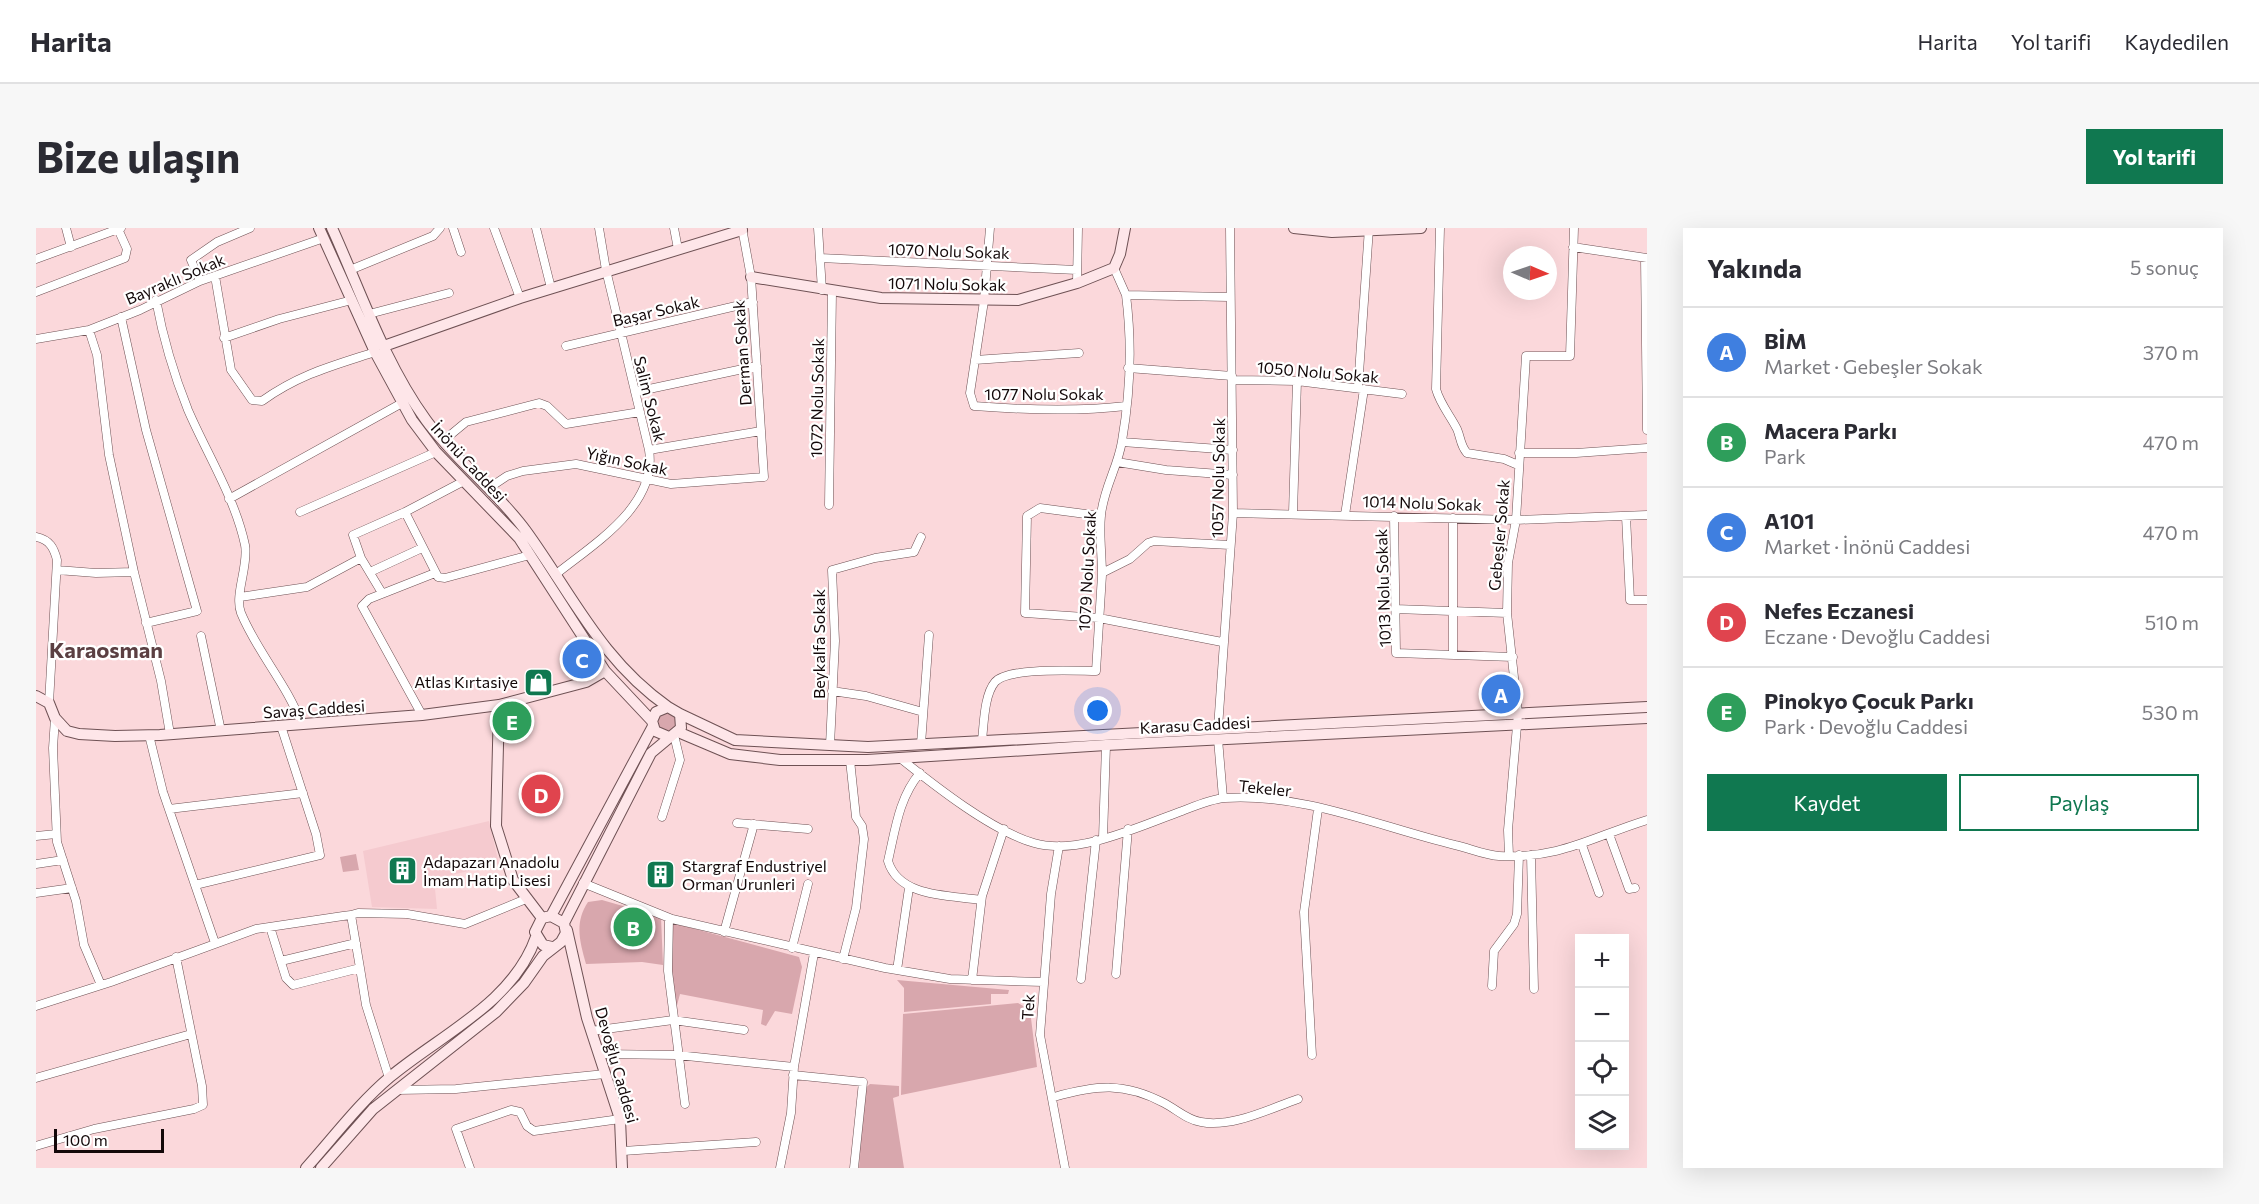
<!DOCTYPE html>
<html lang="tr">
<head>
<meta charset="utf-8">
<style>
  body { margin:0; font-family:Commissioner,sans-serif; background:#f7f7f7; color:#2b2b33 }
  .controls { position:absolute; right:18px; bottom:18px; display:grid; overflow:hidden; border-radius:0px; box-shadow:0 6px 24px #0002 }
  .controls button { width:54px; height:54px; display:grid; place-items:center; padding:0; border:0; border-bottom:2px solid #e1e1e2; background:#fff; color:#2b2b33; font:30px sans-serif }
  .compass { position:absolute; left:1467px; top:18px; width:54px; height:54px; border-radius:50%; background:#fff; box-shadow:0 6px 24px #0002; rotate:92deg }
  .scale { position:absolute; left:18px; bottom:15px; width:110px; box-sizing:border-box; padding-left:6px; border:3px solid #130809; border-top:0; font-size:16px; line-height:21px; white-space:nowrap; color:#130809; -webkit-text-stroke:4px #fff; paint-order:stroke }
  .you { position:absolute; left:1062px; top:483px; width:21px; height:21px; margin:-15px; border:4px solid #fff; border-radius:50%; background:#1a73e8; box-shadow:0 0 0 9px #1a73e833 }
  .badge { display:grid; place-items:center; width:39px; height:39px; border-radius:50%; background:#107850; color:#fff; font-size:20px; font-weight:700 }
  .pin { position:absolute; translate:-50% -50%; border:3px solid #fff; box-shadow:0 2px 6px #0006 }
  .list { margin:0; padding:0; list-style:none }
  h2 { display:flex; justify-content:space-between; align-items:center; height:78px; margin:0; padding:0 24px; font-size:26px }
  h2 small { font-size:20px; font-weight:400; color:#7c7c81 }
  .list li { display:grid; grid-template-columns:39px 1fr auto; gap:18px; align-items:center; box-sizing:border-box; height:90px; padding:0 24px; border-top:2px solid #e1e1e2 }
  .list b { display:block; font-size:22px; white-space:nowrap }
  .list p { margin:0; font-size:20px; white-space:nowrap; color:#7c7c81 }
  .list em { font-size:20px; font-style:normal; color:#7c7c81 }
  .actions { display:flex; gap:12px; padding:18px 24px }
  .actions a { flex:1; padding:14px 0; border:2px solid #107850; border-radius:0px; text-align:center; font-size:21px; color:#107850 }
  .actions .main { background:#107850; color:#fff }
  .icon { flex:none; width:33px; height:33px; fill:none; stroke:currentColor; stroke-width:2; stroke-linecap:round; stroke-linejoin:round }
  .map { position:relative; flex:none; width:1611px; height:940px; overflow:hidden; border-radius:0px }
  header { display:flex; align-items:center; gap:36px; box-sizing:border-box; height:84px; padding:0 30px; background:#fff; border-bottom:2px solid #e1e1e2 }
  header strong { font-size:28px }
  nav { display:flex; gap:33px; margin-inline-start:auto; font-size:21px }
  .intro { display:flex; align-items:center; justify-content:space-between; box-sizing:border-box; height:144px; padding:0 36px }
  h1 { margin:0; font-size:42px }
  .button { padding:15px 27px; border-radius:0px; background:#107850; color:#fff; font-size:21px; font-weight:700 }
  main { display:flex; gap:36px; padding:0 36px }
  aside { flex:1; background:#fff; border-radius:0px; box-shadow:0 6px 24px #0002 }
  .map>svg:first-child { display:block }
  .built { fill:#f5cacf }
  .green { fill:#d8a7ad }
  .lines { fill:none; stroke-linecap:round; stroke-linejoin:round }
  .street-casing { stroke:#6e5154; stroke-width:9 }
  .secondary-casing { stroke:#6e5154; stroke-width:12 }
  .street { stroke:#fff; stroke-width:8 }
  .secondary { stroke:#fee6e9; stroke-width:10 }
  .labels { text-anchor:middle; stroke-width:4.5; stroke-linejoin:round; paint-order:stroke }
  .street-label { font-size:16px; fill:#130809; stroke:#fff }
  .poi-label { font-size:16px; fill:#130809; stroke:#fff; text-anchor:start }
  .district-label { font-size:22px; font-weight:bold; fill:#5b3f42; stroke:#fff }
</style>
</head>
<body>
<header>
<strong>Harita</strong>
<nav><a>Harita</a><a>Yol tarifi</a><a>Kaydedilen</a></nav>
</header>
<div class="intro"><h1>Bize ulaşın</h1><a class="button">Yol tarifi</a></div>
<main>
<div class="map">
<svg width="1611" height="940" viewBox="0 0 1611 940">
  <rect width="100%" height="100%" fill="#fbd8db"/>
  <path class="built" d="M453,593L463,636L398,651L401,681L336,679L327,623Z"/>
  <path class="green" d="M482,476L480,500L471,499L474,481Z
    M622 494a9 9 0 1 1 18 0a9 9 0 1 1-18 0Z
    M320,626L323,642L307,644L304,629Z
    M566,672L625,689L627,737L606,734L550,736C544,714 538,695 552,674Z
    M637,695L763,729L766,739L756,786L739,783L730,798L725,796L727,782L644,766L640,781L637,777L634,699Z
    M861,752L973,762L972,766H955V776L868,784V760Z
    M982,775L994,782L1001,839L865,867L867,786Z
    M834,856L863,858V868L857,870L868,940H823L827,862Z"/>
  <g class="lines">
    <defs>
      <path id="street" d="M30,0L35,19
        M417,0L425,24
        M458,0L484,70
        M500,0L515,60
        M638,0L642,21
        M782,0L786,62
        M954,0L948,73L934,165L938,178C989,182 1039,184 1090,178
        M1404,0L1400,161C1404,176 1414,187 1421,201C1425,210 1424,217 1431,225L1468,231L1482,237
        M1537,19L1611,30
        M784,30L1041,42
        M1609,30L1611,202
        M0,31L85,0
        M1078,40L1090,67L1193,69
        M314,42L397,8L404,0
        M179,48L195,142L216,172L226,173C264,146 296,138 339,124
        M164,53L155,32L181,14L214,0
        M1041,55L1042,0
        M0,64L89,30L91,21L82,1
        M120,72C127,110 138,147 152,182C171,226 199,270 209,317C213,337 198,367 205,385C221,424 251,456 266,497
        M333,86L413,65
        M85,89L110,202L161,383L110,395
        M53,102L61,127L73,227L98,344
        M188,110L243,91L316,72
        M0,111L53,102L104,82L164,53L288,10
        M530,118L717,74
        M939,132L1043,125
        M1092,140L1196,148
        M1196,152L1261,153L1366,166
        M1322,160L1333,0
        M599,164L721,138
        M407,213L430,194L503,175L511,178L530,196L604,184
        M1086,214L1197,222
        M613,222L725,203
        M1483,225H1540L1611,220
        M1081,234L1130,242L1197,247
        M453,260L471,248L487,243L540,236L635,256L728,249L715,49L706,0
        M193,271L366,175
        M793,277L796,64
        M264,284L400,224
        M369,284L428,253
        M1197,285L1480,292L1611,287
        M1257,285L1261,153
        M1309,287L1328,161
        M1065,288L1004,280L991,288L989,385L1063,390L1186,414
        M1358,288L1360,425L1477,429
        M1590,288L1594,372H1611
        M1417,290V427
        M0,309C14,312 18,320 21,332L13,475
        M325,330L346,365
        M21,342L60,345L98,344L125,453L134,506
        M334,344L386,320
        M1066,345L1094,331L1112,315L1118,313L1194,317
        M519,347C556,317 622,278 613,222L570,42L563,0
        M204,369L271,359L325,330L317,307L369,284L402,349L409,350L494,327
        M1359,381L1471,385
        M165,408L185,503
        M796,463L830,468L887,484
        M386,487L326,378L333,371L399,345
        M19,490L17,520L21,614L40,673L48,717L65,757
        M1182,500L1197,285L1194,0
        M113,507L127,564L179,715
        M1182,511L1187,570
        M946,512C948,496 948,467 959,454C972,439 1040,443 1060,443C1062,411 1064,379 1066,347C1066,327 1063,307 1065,287C1068,259 1082,239 1086,213C1094,167 1096,114 1090,67
        M885,516L893,407
        M794,517L799,413L796,342L839,330L878,324L885,309
        M864,530C899,558 956,603 998,615C1042,628 1104,598 1146,583C1159,578 1175,571 1189,570C1268,565 1344,599 1419,617C1433,620 1448,627 1463,628C1524,631 1556,609 1611,592
        M884,545C863,569 859,603 852,633C863,670 914,667 945,672
        M133,581L267,565
        M626,589L644,532L638,507
        M701,595L772,601
        M1573,606L1593,661L1599,660
        M0,608L20,606
        M1067,610L1070,517
        M1546,617L1563,665
        M1023,618L1015,666L1004,807L1029,940
        M1495,627L1498,761
        M1473,628L1472,602L1482,486L1471,385L1472,335L1480,292L1490,128H1534L1538,0
        M0,636L27,632
        M547,655L636,691L849,740L914,751L1007,754
        M159,657L284,627L280,606L245,498
        M0,665L36,660
        M315,687L322,685L371,686L429,696L490,671
        M633,690L632,743L649,876
        M688,704L718,596
        M756,720L772,656
        M807,731L820,680L828,611L826,598L820,589L814,532
        M245,733L320,715
        M324,740L330,777L353,850
        M861,742L873,660
        M1080,746L1092,601
        M1045,751L1060,612
        M936,752L946,668L968,601
        M1456,758L1458,723L1478,696L1481,686L1483,627
        M0,778L75,754L220,701L307,688L315,687L324,740L257,757L250,750L234,699
        M555,803L637,792L708,802
        M563,826L641,827L758,839
        M1276,827L1268,684L1282,581
        M757,847L827,854L818,940
        M0,850L155,806
        M361,862L420,861L569,846
        M1018,869C1061,857 1088,854 1128,875C1140,881 1151,892 1165,894C1196,900 1233,881 1262,871
        M0,918L58,901L158,881L167,877L166,858L140,729
        M587,923L720,914
        M434,940L420,901L475,882L484,884L491,898L498,903L584,891
        M744,940L755,885L758,839L778,725"/>
      <path id="secondary" d="M283,0L339,124L376,192L400,224L483,310L569,443L616,493
        M296,0C325,64 348,134 390,192C419,232 461,263 490,303C537,368 565,432 632,479
        M1258,0L1296,4L1385,0
        M715,49L845,70L982,72L1041,55L1078,40L1084,26L1089,0
        M348,118L484,70L706,2
        M0,468L13,475L19,490L31,503L43,506L79,508L124,507L386,487L463,477L550,454L569,443
        M463,477L460,598L477,652L506,690
        M644,486L699,512L832,519L1611,479
        M642,504L694,526L744,532H831L1070,517L1611,490
        M515,688L617,498
        M528,695L615,525L645,500L644,486L632,479L620,484L616,493L619,503L633,509
        M531,702L551,790L584,891L586,940
        M270,940C297,910 323,875 354,849C404,807 477,775 500,709
        M285,940L337,881L460,784L488,755L507,728L525,714L530,705L528,695L515,688L506,690L499,704L507,717L516,719"/>
    </defs>
    <use href="#street" class="street-casing"/>
    <use href="#secondary" class="secondary-casing"/>
    <use href="#street" class="street"/>
    <use href="#secondary" class="secondary"/>
  </g>
  <defs>
    <symbol id="shop-square" viewBox="-11 -11 22 22"><rect x="-9" y="-9" width="18" height="18" rx="4" fill="#107850" stroke="#fff"/><path d="M-5-2.5h2.3a2.7 3.5 0 0 1 5.4 0H5L5.5 6h-11ZM-1.5-2.5h3a1.5 2.3 0 0 0-3 0Z" fill="#fff"/></symbol>
    <symbol id="building-square" viewBox="-11 -11 22 22"><rect x="-9" y="-9" width="18" height="18" rx="4" fill="#107850" stroke="#fff"/><path d="M-4-6H4V6H1V3H-1V6H-4ZM-2.5-4.3h1.7v1.8h-1.7ZM.8-4.3h1.7v1.8H.8ZM-2.5-1h1.7V.8h-1.7ZM.8-1h1.7V.8H.8Z" fill="#fff"/></symbol>
  </defs>
  <g fill-rule="evenodd">
    <use href="#shop-square" x="486" y="438" width="33" height="33"/>
    <use href="#building-square" x="350" y="626" width="33" height="33"/>
    <use href="#building-square" x="608" y="630" width="33" height="33"/>
  </g>
  <g class="labels">
    <g class="street-label">
      <text transform="translate(913 23) rotate(2)" y="6">1070 Nolu Sokak</text>
      <text transform="translate(139 51) rotate(-23)" y="6">Bayraklı Sokak</text>
      <text transform="translate(911 56) rotate(1)" y="6">1071 Nolu Sokak</text>
      <text transform="translate(620 83) rotate(-13)" y="6">Başar Sokak</text>
      <text transform="translate(706 125) rotate(-94)" y="6">Derman Sokak</text>
      <text transform="translate(1282 144) rotate(5)" y="6">1050 Nolu Sokak</text>
      <text x="1008" y="172">1077 Nolu Sokak</text>
      <text transform="translate(781 170) rotate(-89)" y="6">1072 Nolu Sokak</text>
      <text transform="translate(614 171) rotate(76)" y="6">Salim Sokak</text>
      <text transform="translate(591 233) rotate(12)" y="6">Yığın Sokak</text>
      <text transform="translate(433 234) rotate(47)" y="6">İnönü Caddesi</text>
      <text transform="translate(1182 250) rotate(-89)" y="6">1057 Nolu Sokak</text>
      <text transform="translate(1386 275) rotate(2)" y="6">1014 Nolu Sokak</text>
      <text transform="translate(1463 307) rotate(-85)" y="6">Gebeşler Sokak</text>
      <text transform="translate(1051 343) rotate(-87)" y="6">1079 Nolu Sokak</text>
      <text transform="translate(1347 360) rotate(-92)" y="6">1013 Nolu Sokak</text>
      <text transform="translate(783 416) rotate(-90)" y="6">Beykalfa Sokak</text>
      <text transform="translate(278 481) rotate(-4)" y="6">Savaş Caddesi</text>
      <text transform="translate(1159 497) rotate(-3)" y="6">Karasu Caddesi</text>
      <text transform="translate(1229 560) rotate(6)" y="6">Tekeler</text>
      <text transform="translate(992 779) rotate(-87)" y="6">Tek</text>
      <text transform="translate(581 837) rotate(74)" y="6">Devoğlu Caddesi</text>
    </g>
    <g class="poi-label">
      <text x="482" y="460" text-anchor="end">Atlas Kırtasiye</text>
      <text x="387" y="640">Adapazarı Anadolu<tspan x="387" dy="18">İmam Hatip Lisesi</tspan></text>
      <text x="646" y="644">Stargraf Endustriyel<tspan x="646" dy="18">Orman Urunleri</tspan></text>
    </g>
    <g class="district-label">
      <text x="70" y="430">Karaosman</text>
    </g>
  </g>
</svg>
<div class="controls">
<button>+</button>
<button>−</button>
<button><svg class="icon" aria-label="locate" viewBox="0 0 24 24"><circle cx="12" cy="12" r="6"/><path d="M12 2v4M12 18v4M2 12h4M18 12h4"/></svg></button>
<button><svg class="icon" aria-label="layers" viewBox="0 0 24 24"><path d="M12 4l9 5-9 5-9-5zM3 14l9 5 9-5"/></svg></button>
</div>
<svg class="compass" viewBox="-18 -18 36 36"><path d="M0-13l5 13h-10z" fill="#e53935"/><path d="M0 13l5-13h-10z" fill="#7c7c81"/></svg>
<div class="scale">100 m</div>
<div class="you"></div>
<div class="pin badge" style="left:1465px;top:466px;background:#3f7fe0">A</div>
<div class="pin badge" style="left:597px;top:699px;background:#2e9e5b">B</div>
<div class="pin badge" style="left:546px;top:431px;background:#3f7fe0">C</div>
<div class="pin badge" style="left:505px;top:566px;background:#e0444e">D</div>
<div class="pin badge" style="left:476px;top:493px;background:#2e9e5b">E</div>
</div>
<aside>
<h2>Yakında<small>5 sonuç</small></h2>
<ul class="list">
<li><span class="badge" style="background:#3f7fe0">A</span><div><b>BİM</b><p>Market · Gebeşler Sokak</p></div><em>370 m</em></li>
<li><span class="badge" style="background:#2e9e5b">B</span><div><b>Macera Parkı</b><p>Park</p></div><em>470 m</em></li>
<li><span class="badge" style="background:#3f7fe0">C</span><div><b>A101</b><p>Market · İnönü Caddesi</p></div><em>470 m</em></li>
<li><span class="badge" style="background:#e0444e">D</span><div><b>Nefes Eczanesi</b><p>Eczane · Devoğlu Caddesi</p></div><em>510 m</em></li>
<li><span class="badge" style="background:#2e9e5b">E</span><div><b>Pinokyo Çocuk Parkı</b><p>Park · Devoğlu Caddesi</p></div><em>530 m</em></li>
</ul>
<div class="actions"><a class="main">Kaydet</a><a>Paylaş</a></div>
</aside>
</main>
</body>
</html>
